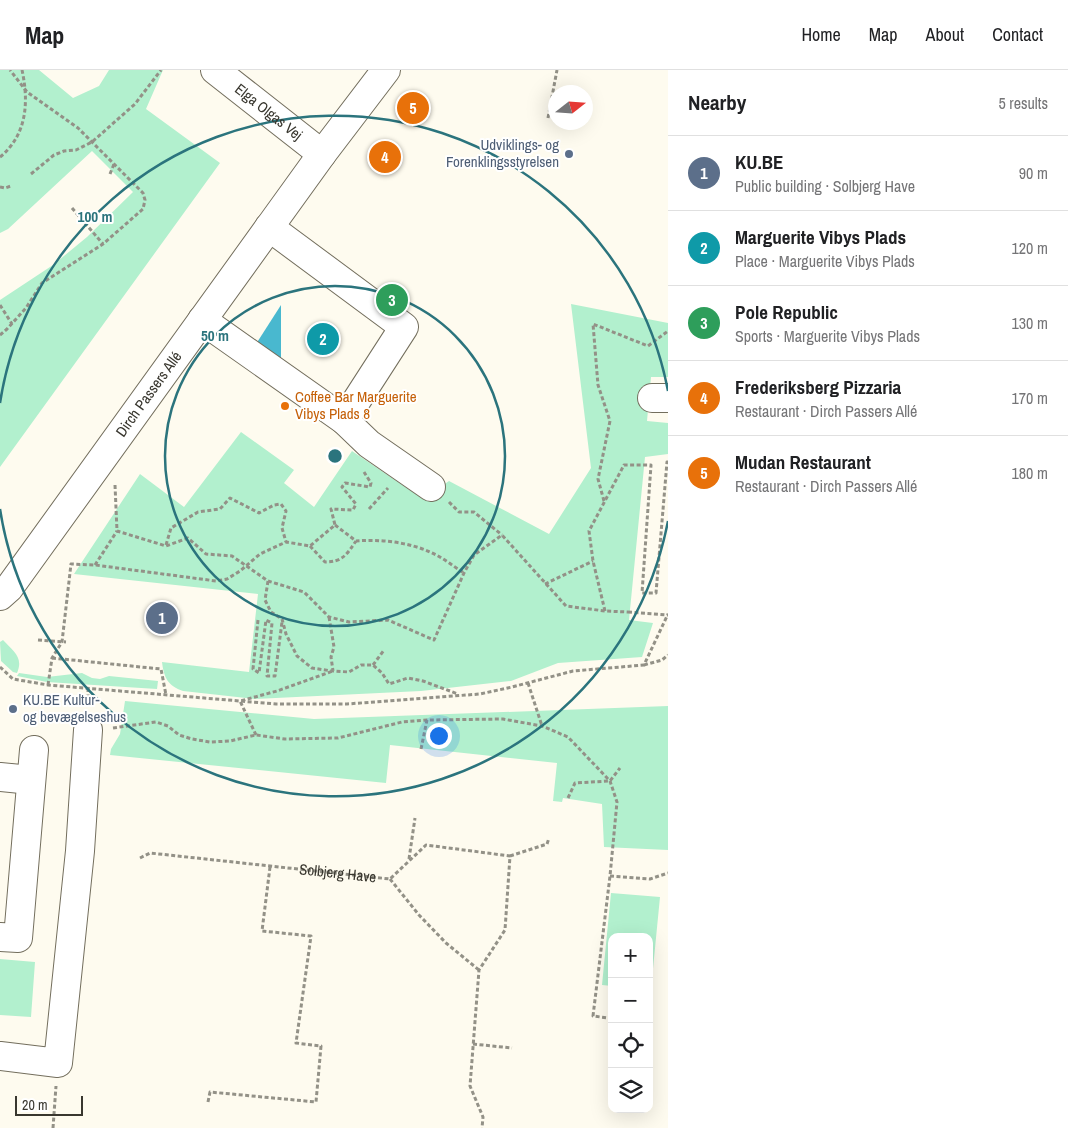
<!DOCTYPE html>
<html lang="en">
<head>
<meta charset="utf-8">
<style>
  body { margin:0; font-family:"Archivo Narrow",sans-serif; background:#f6f6f6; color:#202124 }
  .controls { position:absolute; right:15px; bottom:15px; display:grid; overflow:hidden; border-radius:10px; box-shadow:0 5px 20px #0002 }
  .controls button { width:45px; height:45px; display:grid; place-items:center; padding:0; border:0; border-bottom:1px solid #e0e0e0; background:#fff; color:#202124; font:25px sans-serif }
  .compass { position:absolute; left:548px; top:15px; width:45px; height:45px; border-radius:50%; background:#fff; box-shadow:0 5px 20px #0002; rotate:73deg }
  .scale { position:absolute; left:15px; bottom:12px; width:68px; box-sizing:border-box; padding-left:5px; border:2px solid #39372f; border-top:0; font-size:14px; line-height:18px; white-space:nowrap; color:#39372f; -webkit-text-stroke:4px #fff; paint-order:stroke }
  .you { position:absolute; left:438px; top:665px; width:18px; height:18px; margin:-12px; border:4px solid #fff; border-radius:50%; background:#1a73e8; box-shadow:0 0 0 8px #1a73e833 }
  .badge { display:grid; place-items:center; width:32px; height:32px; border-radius:50%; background:#111827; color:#fff; font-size:16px; font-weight:700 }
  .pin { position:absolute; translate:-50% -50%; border:2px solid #fff; box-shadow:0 1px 5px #0006 }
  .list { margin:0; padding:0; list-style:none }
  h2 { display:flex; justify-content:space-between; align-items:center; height:65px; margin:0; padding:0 20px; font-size:21px }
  h2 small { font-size:16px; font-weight:400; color:#757577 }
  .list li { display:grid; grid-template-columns:32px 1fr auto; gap:15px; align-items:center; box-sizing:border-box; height:75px; padding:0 20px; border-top:1px solid #e0e0e0 }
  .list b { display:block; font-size:19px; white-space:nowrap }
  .list p { margin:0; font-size:16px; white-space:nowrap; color:#757577 }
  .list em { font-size:16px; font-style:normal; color:#757577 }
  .icon { flex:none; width:28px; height:28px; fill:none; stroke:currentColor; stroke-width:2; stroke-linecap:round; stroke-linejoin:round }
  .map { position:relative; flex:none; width:668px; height:1058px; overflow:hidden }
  header { display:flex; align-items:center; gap:30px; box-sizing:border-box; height:70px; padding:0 25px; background:#fff; border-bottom:1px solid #e0e0e0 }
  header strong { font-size:24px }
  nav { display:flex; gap:28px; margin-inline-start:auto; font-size:18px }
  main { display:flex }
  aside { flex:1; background:#fff }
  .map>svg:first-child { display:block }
  .green { fill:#b2f0ce }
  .water { fill:#49b8cf }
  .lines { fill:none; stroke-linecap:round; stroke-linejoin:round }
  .minor-casing { stroke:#736e5d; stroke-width:30 }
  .path { stroke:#939187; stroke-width:3; stroke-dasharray:4 2.5; stroke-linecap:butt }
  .minor { stroke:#fff; stroke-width:28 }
  .path-bridge { stroke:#939187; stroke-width:3; stroke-dasharray:4 2.5; stroke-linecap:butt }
  .ring { fill:none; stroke:#2b747d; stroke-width:2.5 }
  .service-dot { fill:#5c6f8a; stroke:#fff; stroke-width:2 }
  .food-dot { fill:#e8710a; stroke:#fff; stroke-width:2 }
  .labels { text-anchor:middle; stroke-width:4; stroke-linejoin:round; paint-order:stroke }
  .street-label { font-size:15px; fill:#39372f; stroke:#fff }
  .service-label { font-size:15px; fill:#4e5e75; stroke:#fff; text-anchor:end }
  .food-label { font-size:15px; fill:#c56008; stroke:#fff; text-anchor:start }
  .centre { fill:#2b747d; stroke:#fff; stroke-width:2.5 }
  .ring-label { font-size:15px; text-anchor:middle; font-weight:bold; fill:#2b747d; stroke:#fff; stroke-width:4; stroke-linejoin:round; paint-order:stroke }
</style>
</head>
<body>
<header>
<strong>Map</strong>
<nav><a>Home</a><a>Map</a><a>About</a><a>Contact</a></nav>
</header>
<main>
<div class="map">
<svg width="668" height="1058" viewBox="0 0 668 1058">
  <rect width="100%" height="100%" fill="#fefbef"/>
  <path class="green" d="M0,0H39L73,28L99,16L109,0H163L146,39L220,93L0,397V230L53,195L87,167L133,122L92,81L8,159L0,163Z
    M571,234L668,253V307H651L647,351L668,353V384L645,387L629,550L653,553L642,587L558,593L511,611L421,621L255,629L183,621C168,616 164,608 162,592L249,602L258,524L74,504L140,404L184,437L241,362L294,400L284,413L314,437L352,381L423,429L449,411L549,464L591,398Z
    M3,570C13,581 24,587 17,603L13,602L1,591L0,572Z
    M19,603L47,607L82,603L92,608L100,609L109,606L158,611L157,619L47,612L17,606Z
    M125,631L314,649L668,636V780L604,777L602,734L563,728L562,732L553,731L557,693L390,675L386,713L110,685L111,679L120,664Z
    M611,823L660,827L651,919L649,918V867H612V916L602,915Z
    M0,889L35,892L31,947L0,945Z"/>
  <path class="water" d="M281,235V289L256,274Z"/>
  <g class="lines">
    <defs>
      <g id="minor">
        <path id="s2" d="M215,0L322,84"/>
        <path d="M202,250L344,350L404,257L269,157"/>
        <path d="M652,328H668"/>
        <path d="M344,350L369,374L431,417"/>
        <path id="s3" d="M0,526L9,518L322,84L386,0"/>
        <path d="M0,707L31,710"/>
        <path d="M0,867L18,868L34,680"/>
        <path d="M0,986L58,993L80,781L88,660"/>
      </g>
    </defs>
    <use href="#minor" class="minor-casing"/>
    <g class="path">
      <path d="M548,48L557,0"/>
      <path d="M0,87C27,65 29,32 22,0"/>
      <path d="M31,104L54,85L64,81L76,80L92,72L135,34L161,0"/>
      <path d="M110,104L114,94"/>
      <path d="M0,117L5,118L11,116"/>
      <path d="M72,138L103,174"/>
      <path d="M0,235L12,254"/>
      <path d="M0,265L7,259L26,238L42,213L103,174L143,139L145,130L143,123L78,58L27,22L10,0"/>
      <path d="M115,415L117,461L166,476L188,468L206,484L232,486L268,511L304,522L329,547L349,552L388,550L434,570L464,503L474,485L502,465L566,536L605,541L628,542"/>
      <path d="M604,431L598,409L610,351L598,315L593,254L648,276L668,261"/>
      <path d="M449,432L459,442H474L502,465"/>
      <path d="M369,439L388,418"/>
      <path d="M335,455L356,471C380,469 408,472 430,482C442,487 453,496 464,503"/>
      <path d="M166,475L171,458L198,442L220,439L230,428L259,443L274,435L281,434L286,441L282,458L286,472"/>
      <path d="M310,476L325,492C343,492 347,484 356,471"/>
      <path d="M95,495L117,461"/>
      <path d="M268,511L265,530L271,542L282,549L286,564L297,586L312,598L332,601"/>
      <path d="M545,514L593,491"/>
      <path d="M605,541L593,491L589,461L624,395H651L642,523H656L667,392H668"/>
      <path d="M329,547L334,577L331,587L333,601L349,602L361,595H373L382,603L389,614L408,608L423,611L458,624"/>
      <path d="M258,550L253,599L259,603L266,550L272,553L267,606H275L282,552"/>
      <path d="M38,570L66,572"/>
      <path d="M52,588L161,599L166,625"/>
      <path d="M373,595L384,580"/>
      <path d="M644,595L662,590L668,585"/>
      <path d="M0,597L13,609L48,615L276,634H347L480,624L512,617L573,601L644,595L668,544"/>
      <path d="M528,613L542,656"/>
      <path d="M48,615L52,588L62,572L71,494L95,495L216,511L227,509L240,501L260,484L286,472L310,476L335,455L331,439L353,440L356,434L342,417L345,413L370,417L371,413L364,402"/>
      <path d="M88,618V636"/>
      <path d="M113,658L156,652L168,656L179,665L192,669L210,672L230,671L256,665L285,669L338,668L402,652L427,650L503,649L542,656L568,667L610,711L617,732L610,806L593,946L608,948"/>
      <path d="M256,665L240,631L277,621L333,601"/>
      <path d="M421,679L427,650"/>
      <path d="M568,728L575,713L610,711L620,698"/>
      <path d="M510,786L547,774L549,768"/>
      <path id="s1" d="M140,788L150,783L390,809L426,775L510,786L505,860L479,900L470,1016L483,1047L482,1058"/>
      <path d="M409,789L415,748"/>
      <path d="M610,806L650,809L668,803"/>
      <path d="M390,809L419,845L446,873L479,900"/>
      <path d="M473,974L512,978"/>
      <path d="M208,1032L210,1022L316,1032L321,976L296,973L311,866L262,861L270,797"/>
      <path d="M53,1058L56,1016"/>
    </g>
    <use href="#minor" class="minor"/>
    <path class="path-bridge" d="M628,542L668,545"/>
  </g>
  <g class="ring">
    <circle cx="335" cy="386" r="170"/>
    <path d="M668 451A339 339 0 0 1 0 439M0 333A339 339 0 0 1 668 321"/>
  </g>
  <g class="service-dot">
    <circle cx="569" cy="84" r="5"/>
    <circle cx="13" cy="639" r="5"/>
  </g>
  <circle class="food-dot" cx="285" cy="336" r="5"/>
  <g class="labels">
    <g class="street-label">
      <text dy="5" stroke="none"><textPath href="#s2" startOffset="68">Elga Olgas Vej</textPath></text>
      <text dy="5" stroke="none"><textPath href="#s3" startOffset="251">Dirch Passers Allé</textPath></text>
      <text dy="5" stroke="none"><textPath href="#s1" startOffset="200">Solbjerg Have</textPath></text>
    </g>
    <g class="service-label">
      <text x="559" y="80">Udviklings- og<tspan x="559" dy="17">Forenklingsstyrelsen</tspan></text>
      <text x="23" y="635" text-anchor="start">KU.BE Kultur-<tspan x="23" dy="17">og bevægelseshus</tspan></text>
    </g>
    <g class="food-label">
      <text x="295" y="332">Coffee Bar Marguerite<tspan x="295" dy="17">Vibys Plads 8</tspan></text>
    </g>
  </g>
  <circle cx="335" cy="386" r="8" class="centre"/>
  <g class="ring-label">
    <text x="95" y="152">100 m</text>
    <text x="215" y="271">50 m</text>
  </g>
</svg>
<div class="controls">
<button>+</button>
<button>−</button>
<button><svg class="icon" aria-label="locate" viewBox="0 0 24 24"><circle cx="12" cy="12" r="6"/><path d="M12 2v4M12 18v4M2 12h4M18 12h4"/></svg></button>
<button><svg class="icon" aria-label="layers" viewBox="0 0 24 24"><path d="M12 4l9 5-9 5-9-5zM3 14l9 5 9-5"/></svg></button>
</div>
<svg class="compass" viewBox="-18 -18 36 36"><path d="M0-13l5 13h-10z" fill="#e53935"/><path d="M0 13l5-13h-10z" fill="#757577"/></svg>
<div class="scale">20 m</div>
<div class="you"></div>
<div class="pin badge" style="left:162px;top:548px;background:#5c6f8a">1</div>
<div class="pin badge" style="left:323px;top:269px;background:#0f9aa8">2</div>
<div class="pin badge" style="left:392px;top:230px;background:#2e9e5b">3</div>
<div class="pin badge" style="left:385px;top:87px;background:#e8710a">4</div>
<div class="pin badge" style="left:413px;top:38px;background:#e8710a">5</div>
</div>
<aside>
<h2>Nearby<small>5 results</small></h2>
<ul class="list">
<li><span class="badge" style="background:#5c6f8a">1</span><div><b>KU.BE</b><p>Public building · Solbjerg Have</p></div><em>90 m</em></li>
<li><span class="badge" style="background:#0f9aa8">2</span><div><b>Marguerite Vibys Plads</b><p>Place · Marguerite Vibys Plads</p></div><em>120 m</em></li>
<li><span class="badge" style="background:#2e9e5b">3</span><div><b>Pole Republic</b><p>Sports · Marguerite Vibys Plads</p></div><em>130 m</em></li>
<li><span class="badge" style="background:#e8710a">4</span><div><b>Frederiksberg Pizzaria</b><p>Restaurant · Dirch Passers Allé</p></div><em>170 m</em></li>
<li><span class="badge" style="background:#e8710a">5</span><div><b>Mudan Restaurant</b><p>Restaurant · Dirch Passers Allé</p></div><em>180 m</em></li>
</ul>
</aside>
</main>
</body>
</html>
